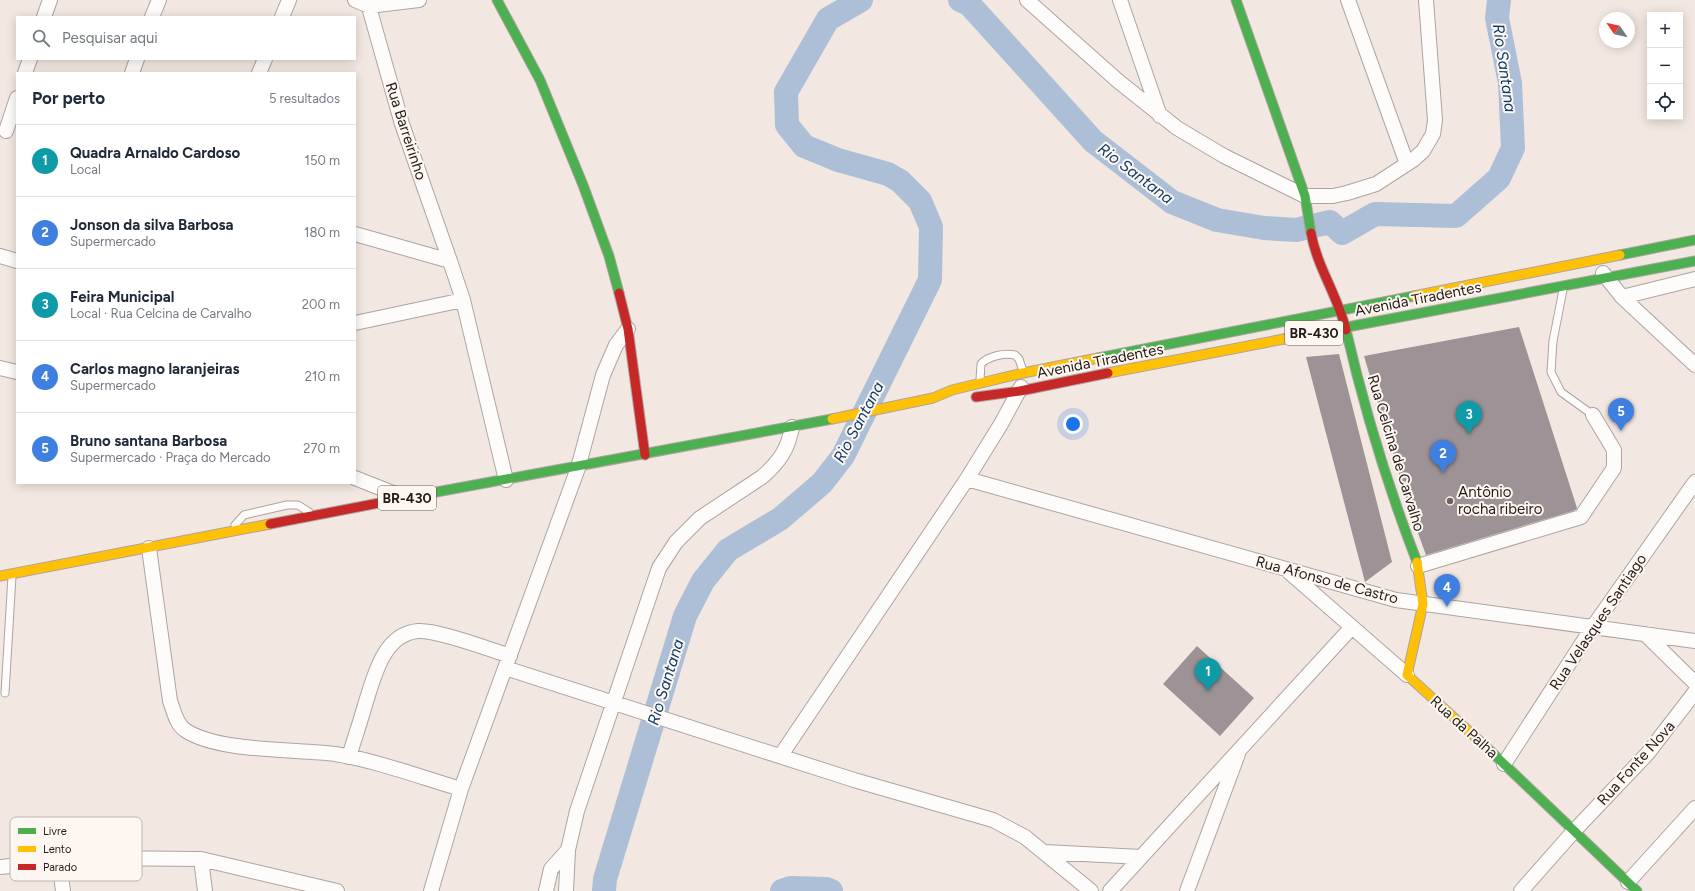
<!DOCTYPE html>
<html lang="pt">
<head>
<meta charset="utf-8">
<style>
  body { margin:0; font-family:Figtree,sans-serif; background:#f6f6f7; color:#1f2937 }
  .controls { position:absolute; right:12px; top:12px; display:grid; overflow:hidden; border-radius:0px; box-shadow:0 2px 10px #0003 }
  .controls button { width:36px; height:36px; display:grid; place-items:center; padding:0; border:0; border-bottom:1px solid #e0e1e3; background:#fff; color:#1f2937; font:20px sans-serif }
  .compass { position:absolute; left:1599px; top:12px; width:36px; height:36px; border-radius:50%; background:#fff; box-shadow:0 2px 10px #0003; rotate:304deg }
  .you { position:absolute; left:1073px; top:424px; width:14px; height:14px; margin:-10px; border:3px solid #fff; border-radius:50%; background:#1a73e8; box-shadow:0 0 0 6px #1a73e833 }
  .badge { display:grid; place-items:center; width:26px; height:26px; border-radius:50%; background:#2563eb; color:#fff; font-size:13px; font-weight:700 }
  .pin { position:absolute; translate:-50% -33px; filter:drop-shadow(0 1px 2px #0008) }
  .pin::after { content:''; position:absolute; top:21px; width:14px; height:12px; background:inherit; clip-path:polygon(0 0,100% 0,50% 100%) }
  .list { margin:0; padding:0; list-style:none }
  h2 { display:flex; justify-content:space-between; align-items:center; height:52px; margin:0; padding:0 16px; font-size:17px }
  h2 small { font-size:13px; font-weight:400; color:#747a83 }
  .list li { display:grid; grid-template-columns:26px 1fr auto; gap:12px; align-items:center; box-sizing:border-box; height:72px; padding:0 16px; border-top:1px solid #e0e1e3 }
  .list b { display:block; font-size:15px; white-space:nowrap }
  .list p { margin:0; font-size:13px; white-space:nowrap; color:#747a83 }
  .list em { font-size:13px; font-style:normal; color:#747a83 }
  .icon { flex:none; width:22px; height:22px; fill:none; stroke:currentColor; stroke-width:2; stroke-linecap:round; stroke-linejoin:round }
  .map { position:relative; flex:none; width:1695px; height:891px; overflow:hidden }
  .search { position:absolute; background:#fff; box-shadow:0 2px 10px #0003; left:16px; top:16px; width:340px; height:44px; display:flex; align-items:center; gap:10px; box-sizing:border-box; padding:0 14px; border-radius:0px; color:#747a83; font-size:15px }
  .panel { position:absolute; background:#fff; box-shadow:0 2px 10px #0003; left:16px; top:72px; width:340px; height:412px; border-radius:0px }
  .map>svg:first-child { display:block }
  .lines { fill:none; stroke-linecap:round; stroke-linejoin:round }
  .river { stroke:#acbfd7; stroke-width:24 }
  .building { fill:#9d9295 }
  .lane-casing { stroke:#ada4a0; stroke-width:9 }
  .street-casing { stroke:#ada4a0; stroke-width:16 }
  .fast-casing { stroke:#ada4a0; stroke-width:11 }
  .slow-casing { stroke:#ada4a0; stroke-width:11 }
  .jam-casing { stroke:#ada4a0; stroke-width:11 }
  .lane { stroke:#fdfcfa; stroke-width:7 }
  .street { stroke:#fdfcfa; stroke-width:14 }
  .fast { stroke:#4caf50; stroke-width:9 }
  .slow { stroke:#ffc107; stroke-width:9 }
  .jam { stroke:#c62828; stroke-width:9 }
  .poi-dot { fill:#6c635e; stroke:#fef6f1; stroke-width:1.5 }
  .labels { text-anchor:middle; stroke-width:4; stroke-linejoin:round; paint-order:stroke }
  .shield { fill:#fef6f1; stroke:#655d59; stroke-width:1 }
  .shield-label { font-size:14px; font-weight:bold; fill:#231c18 }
  .street-label { font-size:15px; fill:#231c18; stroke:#fef6f1 }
  .poi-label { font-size:15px; fill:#231c18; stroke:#fef6f1; text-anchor:start }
  .water-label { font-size:16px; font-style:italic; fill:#0e3d6c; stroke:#fef6f1 }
  .key { fill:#fef6f1; stroke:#bcb5b0; stroke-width:1 }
  .key-label { font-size:11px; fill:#231c18 }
</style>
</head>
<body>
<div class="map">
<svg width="1695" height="891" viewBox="0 0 1695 891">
  <rect width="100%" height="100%" fill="#f3e8e1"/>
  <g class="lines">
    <path class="river" d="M960,0L969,4L1093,141L1172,202L1217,220L1264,228L1296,230L1330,222L1342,233L1375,214L1456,216L1499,178L1513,148L1510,83L1497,18L1499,0
      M604,891L605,879L685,616L703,581L728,550L780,519L822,483L843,456L930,280L931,227L920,201L900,181L888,174L838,160L804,146L787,125L786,92L828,19L861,0
      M782,891L791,888L826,889L831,891"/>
  </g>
  <path class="building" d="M1519,327L1577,508L1576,510L1426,555L1410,511L1364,356Z
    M1339,354L1392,562L1365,582L1306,357Z
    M1197,646L1254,698L1220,736L1163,684Z"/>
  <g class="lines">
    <defs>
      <path id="lane" d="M1563,290L1553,341L1551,372L1561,392L1593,415
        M980,380L981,364C988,356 1004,353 1015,355L1019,359L1023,371
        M235,525L244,515L287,505H298L309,512
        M5,693L12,576"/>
      <path id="street" d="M355,0L369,6L419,0
        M367,0L402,124L450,261
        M1027,0L1118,81L1177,128L1224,156L1305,196H1333L1347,193L1376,184L1413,160L1423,151L1433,134L1435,120L1426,0
        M1120,0L1160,116
        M1348,0L1407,164
        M44,17L50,0
        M152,17L159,0
        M282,17L289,0
        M25,73L30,59
        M132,73L137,59
        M259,73L265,59
        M6,131L17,98
        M355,234L450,261L463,300L506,480
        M0,256L17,261
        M1603,273L1622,297L1695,365
        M1622,297L1695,279
        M355,323L463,300
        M0,368L17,372
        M355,478L403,497
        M967,479L1396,600L1695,641
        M149,548L170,701C174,711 176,724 185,730C217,752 295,749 335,754C378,761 420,777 461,789
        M1418,566L1581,517L1614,468V450L1593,415
        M1289,572L1407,675
        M1645,634L1695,683
        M505,668L854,780L993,820L1025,837L1091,891
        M781,755L967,479L1001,424L1021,387
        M349,757C354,740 360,723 365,705C374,677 383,634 418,631C438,630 489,649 510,656
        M1504,764L1592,628L1695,482
        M1045,852L1141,857
        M201,859L205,891
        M59,861L63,891
        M0,867L91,858L201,859L337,891
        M1628,882L1695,808
        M431,891L461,789L578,468L603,375L616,345L628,329
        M546,891L551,869L568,850
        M566,891L568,850L577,811L659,568L676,542L700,518L762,477C779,462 788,450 792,427
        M1110,891L1352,627
        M1187,891L1238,754
        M1521,891L1574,831L1648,753L1695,692"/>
      <path id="fast" d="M497,0L540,80L583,185L609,256L619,293
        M1236,0L1305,196L1311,233
        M1620,255L1695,240
        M1346,330C1364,408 1388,487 1417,562
        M1284,339L1695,261
        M1098,358L1414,296
        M431,493L832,419
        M1483,744L1637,891"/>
      <path id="slow" d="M1414,296L1620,255
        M1108,373L1284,339
        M832,419L933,398L952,390L1023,373L1098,358
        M1417,562L1423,604L1407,675L1483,744
        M0,576L270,524"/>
      <path id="jam" d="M1311,233C1317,267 1338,296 1346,330
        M619,293L628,329L645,455
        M976,397L1020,391L1108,373
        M270,524L431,493"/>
    </defs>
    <use href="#lane" class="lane-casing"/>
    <use href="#street" class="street-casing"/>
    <use href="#fast" class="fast-casing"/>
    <use href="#slow" class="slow-casing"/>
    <use href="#jam" class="jam-casing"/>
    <use href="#lane" class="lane"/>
    <use href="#street" class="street"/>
    <use href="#fast" class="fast"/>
    <use href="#slow" class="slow"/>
    <use href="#jam" class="jam"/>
  </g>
  <circle class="poi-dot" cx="1450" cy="501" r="4"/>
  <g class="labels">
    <g class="shield">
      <rect x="1285" y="321" width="58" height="24" rx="3"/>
      <rect x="378" y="486" width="58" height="24" rx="3"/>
    </g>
    <g class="shield-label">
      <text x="1314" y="338">BR-430</text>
      <text x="407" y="503">BR-430</text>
    </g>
    <g class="street-label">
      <text transform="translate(406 131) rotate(72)" y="5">Rua Barreirinho</text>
      <text transform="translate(1418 299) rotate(-11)" y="5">Avenida Tiradentes</text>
      <text transform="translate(1100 361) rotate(-11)" y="5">Avenida Tiradentes</text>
      <text transform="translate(1396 453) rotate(73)" y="5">Rua Celcina de Carvalho</text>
      <text transform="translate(1327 580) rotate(15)" y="5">Rua Afonso de Castro</text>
      <text transform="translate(1598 622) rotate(-56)" y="5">Rua Velasques Santiago</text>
      <text transform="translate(1464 727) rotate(42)" y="5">Rua da Palha</text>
      <text transform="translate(1636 763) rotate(-48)" y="5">Rua Fonte Nova</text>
    </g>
    <g class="poi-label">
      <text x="1458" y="497">Antônio<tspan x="1458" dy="17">rocha ribeiro</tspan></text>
    </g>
    <g class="water-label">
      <text transform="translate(1505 68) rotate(82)" y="6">Rio Santana</text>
      <text transform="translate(1136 173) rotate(37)" y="6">Rio Santana</text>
      <text transform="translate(858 422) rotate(-62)" y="6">Rio Santana</text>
      <text transform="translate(665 682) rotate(-73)" y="6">Rio Santana</text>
    </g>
  </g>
  <rect x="10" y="817" width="132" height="64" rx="6" class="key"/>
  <rect x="18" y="828" width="18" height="6" fill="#4caf50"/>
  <rect x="18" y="846" width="18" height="6" fill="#ffc107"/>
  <rect x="18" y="864" width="18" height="6" fill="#c62828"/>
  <g class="key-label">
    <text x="43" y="835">Livre</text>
    <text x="43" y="853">Lento</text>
    <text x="43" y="871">Parado</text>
  </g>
</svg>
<div class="controls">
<button>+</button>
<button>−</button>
<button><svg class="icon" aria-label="locate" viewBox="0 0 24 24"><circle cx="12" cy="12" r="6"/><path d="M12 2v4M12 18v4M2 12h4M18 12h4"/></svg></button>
</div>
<svg class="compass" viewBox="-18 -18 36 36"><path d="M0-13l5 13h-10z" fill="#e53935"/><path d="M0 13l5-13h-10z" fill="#747a83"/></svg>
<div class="you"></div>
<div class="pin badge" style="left:1208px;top:691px;background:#0f9aa8">1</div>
<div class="pin badge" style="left:1443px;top:473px;background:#3f7fe0">2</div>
<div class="pin badge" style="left:1469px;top:434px;background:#0f9aa8">3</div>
<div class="pin badge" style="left:1447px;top:607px;background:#3f7fe0">4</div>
<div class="pin badge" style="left:1621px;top:431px;background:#3f7fe0">5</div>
<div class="search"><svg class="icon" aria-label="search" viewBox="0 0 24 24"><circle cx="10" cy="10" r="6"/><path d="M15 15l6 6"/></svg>Pesquisar aqui</div>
<section class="panel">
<h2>Por perto<small>5 resultados</small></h2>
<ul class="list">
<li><span class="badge" style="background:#0f9aa8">1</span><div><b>Quadra Arnaldo Cardoso</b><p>Local</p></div><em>150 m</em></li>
<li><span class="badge" style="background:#3f7fe0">2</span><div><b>Jonson da silva Barbosa</b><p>Supermercado</p></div><em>180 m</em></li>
<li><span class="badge" style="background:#0f9aa8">3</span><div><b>Feira Municipal</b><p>Local · Rua Celcina de Carvalho</p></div><em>200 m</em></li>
<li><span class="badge" style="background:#3f7fe0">4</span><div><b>Carlos magno laranjeiras</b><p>Supermercado</p></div><em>210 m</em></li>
<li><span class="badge" style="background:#3f7fe0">5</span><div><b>Bruno santana Barbosa</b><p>Supermercado · Praça do Mercado</p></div><em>270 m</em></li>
</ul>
</section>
</div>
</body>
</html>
